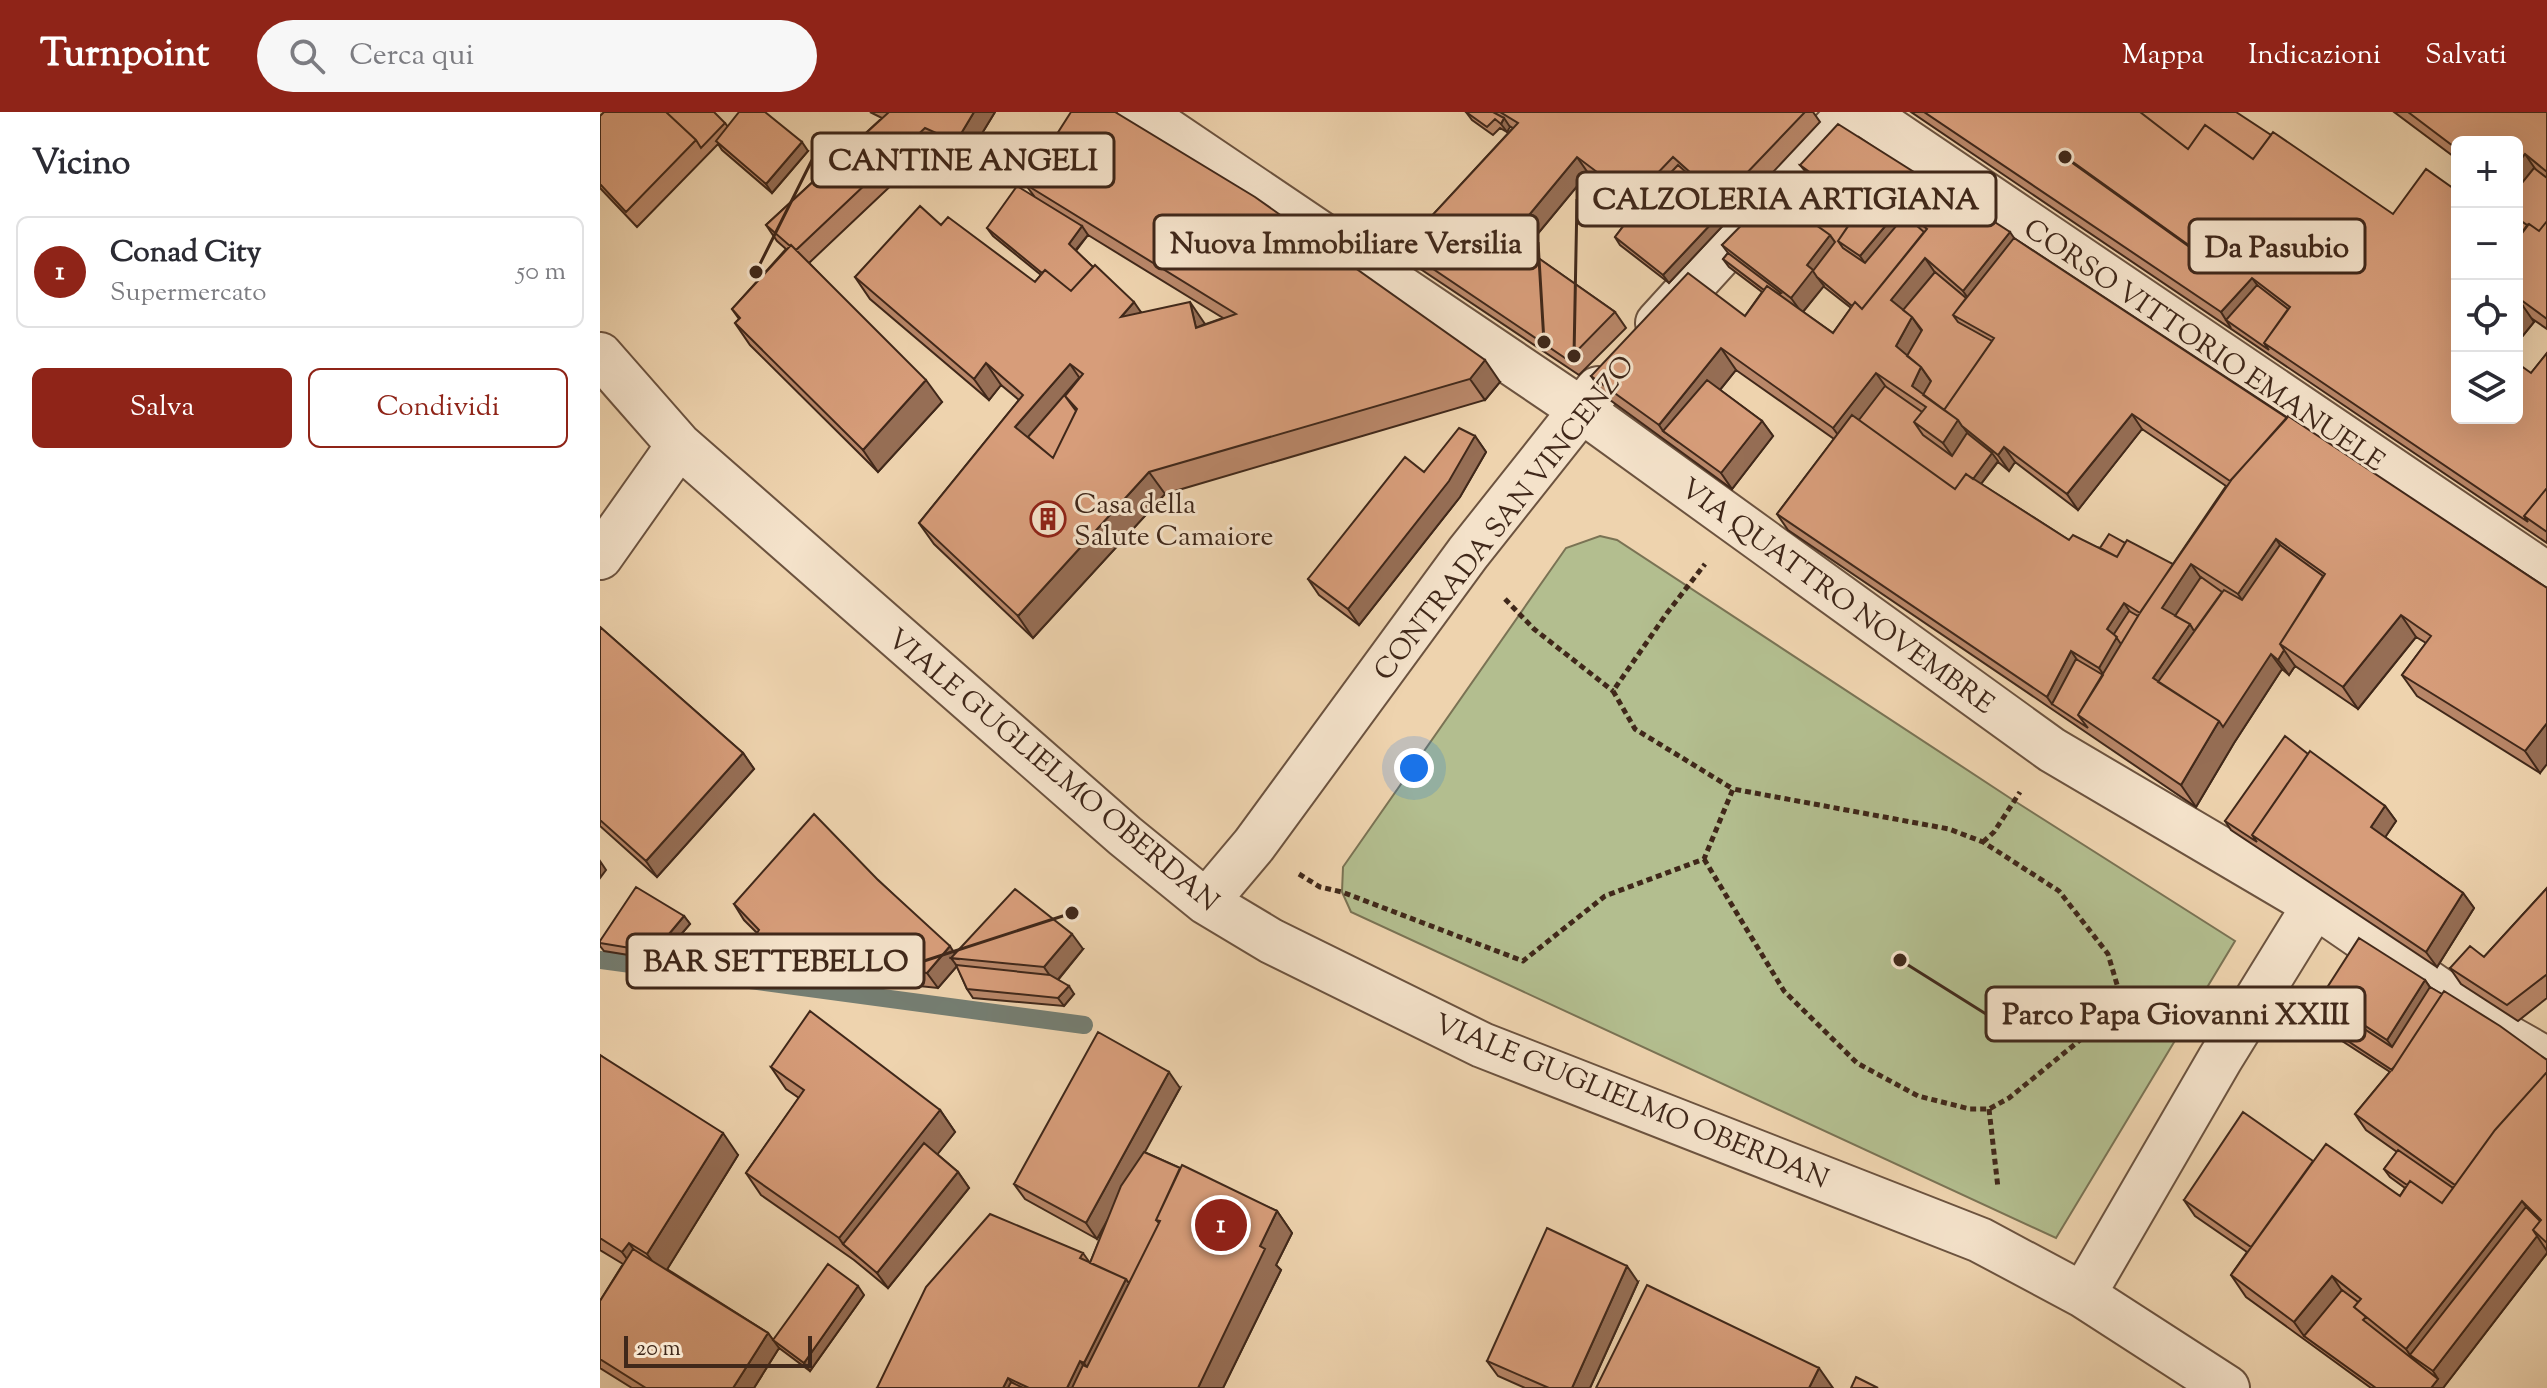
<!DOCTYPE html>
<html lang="it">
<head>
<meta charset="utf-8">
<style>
  body { margin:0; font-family:"Sorts Mill Goudy",serif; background:#f7f7f7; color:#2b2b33 }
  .controls { position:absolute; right:24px; top:24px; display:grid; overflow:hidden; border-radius:12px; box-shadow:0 8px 32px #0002 }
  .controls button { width:72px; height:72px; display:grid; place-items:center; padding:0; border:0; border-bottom:2px solid #e1e1e2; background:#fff; color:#2b2b33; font:40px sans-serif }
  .scale { position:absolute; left:24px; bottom:20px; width:188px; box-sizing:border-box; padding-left:8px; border:4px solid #40281a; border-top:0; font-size:22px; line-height:28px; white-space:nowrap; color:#40281a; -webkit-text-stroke:6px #f4e2ca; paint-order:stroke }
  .you { position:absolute; left:814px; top:656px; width:28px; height:28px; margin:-20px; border:6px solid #fff; border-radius:50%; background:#1a73e8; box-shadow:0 0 0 12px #1a73e833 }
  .badge { display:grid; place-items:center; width:52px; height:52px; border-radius:50%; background:#8f2418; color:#fff; font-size:26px; font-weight:700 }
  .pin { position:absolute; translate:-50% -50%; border:4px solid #fff; box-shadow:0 2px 8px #0006 }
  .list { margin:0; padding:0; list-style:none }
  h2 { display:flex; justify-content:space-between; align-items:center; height:104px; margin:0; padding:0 32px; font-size:34px }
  h2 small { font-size:26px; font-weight:400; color:#7c7c81 }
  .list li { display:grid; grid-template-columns:52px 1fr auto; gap:24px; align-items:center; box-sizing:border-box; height:112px; margin:0 16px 16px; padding:0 16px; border:2px solid #e1e1e2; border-radius:12px }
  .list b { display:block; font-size:30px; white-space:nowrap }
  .list p { margin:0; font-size:26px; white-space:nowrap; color:#7c7c81 }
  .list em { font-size:26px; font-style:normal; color:#7c7c81 }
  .actions { display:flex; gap:16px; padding:24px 32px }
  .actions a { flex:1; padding:18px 0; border:2px solid #8f2418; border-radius:12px; text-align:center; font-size:28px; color:#8f2418 }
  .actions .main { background:#8f2418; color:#fff }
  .icon { flex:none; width:44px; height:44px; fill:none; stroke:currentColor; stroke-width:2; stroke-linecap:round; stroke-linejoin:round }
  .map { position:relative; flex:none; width:1947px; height:1276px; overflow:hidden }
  header { display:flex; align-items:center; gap:48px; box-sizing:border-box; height:112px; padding:0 40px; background:#8f2418; color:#fff }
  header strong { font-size:38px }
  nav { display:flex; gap:44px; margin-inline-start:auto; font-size:28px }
  .search { width:560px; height:72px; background:#f7f7f7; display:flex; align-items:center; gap:20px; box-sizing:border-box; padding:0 28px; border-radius:44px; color:#7c7c81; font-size:30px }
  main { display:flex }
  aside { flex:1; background:#fff }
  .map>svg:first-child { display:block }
  .green { fill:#b3be8f; stroke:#7a7354; stroke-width:2 }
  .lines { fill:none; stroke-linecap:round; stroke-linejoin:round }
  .stream { stroke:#757e72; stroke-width:18 }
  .minor-casing { stroke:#6c533f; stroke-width:48 }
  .path { stroke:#40281a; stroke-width:5; stroke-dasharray:6 4; stroke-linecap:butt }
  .minor { stroke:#f4e2ca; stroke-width:44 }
  .wall { fill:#b98769; stroke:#40281a; stroke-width:2; fill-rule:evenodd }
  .shaded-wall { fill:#966e55; stroke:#40281a; stroke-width:2 }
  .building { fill:#d79d7a; stroke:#40281a; stroke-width:2; fill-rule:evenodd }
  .labels { text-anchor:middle; stroke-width:6; stroke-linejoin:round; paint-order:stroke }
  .street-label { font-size:28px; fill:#40281a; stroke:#f4e2ca }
  .poi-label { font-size:28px; fill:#40281a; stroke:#f4e2ca; text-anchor:start }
  .leader { fill:none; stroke:#40281a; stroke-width:3 }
  .callout-dot { fill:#40281a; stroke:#f4e2ca; stroke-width:3 }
  .callout { fill:#f4e2ca; stroke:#40281a; stroke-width:3 }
  .callout-label { font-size:30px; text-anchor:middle; font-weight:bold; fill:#40281a }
</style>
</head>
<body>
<header>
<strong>Turnpoint</strong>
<div class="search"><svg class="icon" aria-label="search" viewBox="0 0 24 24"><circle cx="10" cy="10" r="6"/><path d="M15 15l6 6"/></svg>Cerca qui</div>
<nav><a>Mappa</a><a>Indicazioni</a><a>Salvati</a></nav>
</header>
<main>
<aside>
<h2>Vicino<small></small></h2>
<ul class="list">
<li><span class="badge">1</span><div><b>Conad City</b><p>Supermercato</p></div><em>50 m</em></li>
</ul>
<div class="actions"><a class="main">Salva</a><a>Condividi</a></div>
</aside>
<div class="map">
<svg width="1947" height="1276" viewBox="0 0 1947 1276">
  <rect width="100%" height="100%" fill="#eed3ae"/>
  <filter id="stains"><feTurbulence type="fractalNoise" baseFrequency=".0025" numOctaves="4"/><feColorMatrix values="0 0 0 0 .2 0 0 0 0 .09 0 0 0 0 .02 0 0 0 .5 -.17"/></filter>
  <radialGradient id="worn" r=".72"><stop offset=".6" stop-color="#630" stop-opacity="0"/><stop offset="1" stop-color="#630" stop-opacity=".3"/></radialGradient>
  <path class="green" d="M1000,424L1017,428L1413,688L1635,829L1456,1126L751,800L742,780L743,755L966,436Z"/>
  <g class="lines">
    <path class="stream" d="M0,848L484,913"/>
    <defs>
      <path id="minor" d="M540,0L980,297L1452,638L1715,793L1910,927L1947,948
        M1263,0L1947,463
        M1058,211L1250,0
        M0,243L79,333L525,724L606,790L671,829L882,933L1380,1128L1483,1183L1627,1276
        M0,445L79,333
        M606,790L654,733L868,441L998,277
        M1483,1183L1620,947L1715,793"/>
    </defs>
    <use href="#minor" class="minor-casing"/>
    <path class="path" d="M905,487L934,517L1013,579
      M1383,730L1394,720L1420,680
      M1104,747L1184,879L1257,951L1318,984L1370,997H1389L1409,986L1523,893L1508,842L1459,779L1383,730L1349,717L1133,677
      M699,762L720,775L742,780L923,849L1005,784L1104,747L1133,677L1035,617L1013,579L1067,501L1105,452
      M1523,893L1571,919
      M1389,997L1398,1076"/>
    <use href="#minor" class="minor"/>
  </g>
  <path class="wall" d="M270,0H395L367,46L336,31L209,151L342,290L278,360L150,233L135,211L139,207L132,197L186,137L177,129L166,113L282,6Z
    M866,0H1213L1220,10L1069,171L1020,133L1015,125L1036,97L988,61L925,137L1015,200L1026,216L979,263L813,152L802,136L913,16L909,14L907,20L900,16L893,23L872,8Z
    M1311,0H1636L1857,306L1931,261L1947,241V431Z
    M1794,0H1947V217L1931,206L1934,210L1917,231V30H1857V47Z
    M0,4L125,11L128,15L208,39L172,81L122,38L118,32L37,115L0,76Z
    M1200,53L1325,67L1330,75L1351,89L1414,126L1947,476L1940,661L1817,584L1802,563L1826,531L1816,525L1758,597L1695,554L1689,563L1682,557L1634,631L1596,695L1188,418L1177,402L1234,327L1136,258L1120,278L1162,309L1173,324L1132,377L1006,285L991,264L1145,204L1162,180L1129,155L1123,147L1128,141L1122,133L1180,87L1206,60ZM1223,174L1251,196L1233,221L1203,200ZM1542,317L1626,374L1573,452L1500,436L1469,428L1381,372L1398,350L1409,359L1415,350L1478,398Z
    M425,72L900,270L885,288L565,382L433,526L334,432L319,411L419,288L401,273L389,288L270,187L255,165L341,113L435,170L441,163L393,124L387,116L434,84ZM488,123L623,206L606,212L542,201L476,139Z
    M875,324L886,340L860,385L759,513L719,483L708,467L824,360Z
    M0,515L143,641L154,657L57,765L0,714Z
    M1708,642L1785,694L1796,709L1785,725L1863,781L1874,796L1837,855L1631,718L1625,709Z
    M278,768L355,842L483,837L458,868L474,882L464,894L373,886L367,877L357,854L338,876L155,857L144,842L157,821L144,808L134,792Z
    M1947,776V886L1918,909L1861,872L1850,856L1884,845Z
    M84,804L90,812L59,848L4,839L0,834V829Z
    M1825,868L1830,875L1947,948V1141L1843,1276H1771L1646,1185L1631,1163L1647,1140L1595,1104L1584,1088L1713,1049L1800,1084L1805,1076L1790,1065L1784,1057L1797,1040L1766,1018L1755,1002L1790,960L1722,916L1716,908L1726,892L1721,885Z
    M0,943L138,1043L67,1157L168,1221L173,1228L264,1183L210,1259L179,1236L154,1276H32L0,1256V1189L23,1152L0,1138Z
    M171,955L340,998L355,1020L337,1042L358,1060L369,1076L288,1176L254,1148L161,1083L146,1061L199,986L186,977Z
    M580,976L544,1040L677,1099L692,1121L676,1153L681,1158L623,1276H277L483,1141L490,1151L507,1110L497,1127L425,1087L414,1072Z
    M1038,1170L990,1276H925L898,1264L887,1249Z"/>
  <path class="shaded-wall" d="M374,0H395L367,46L356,30Z
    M904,6L910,15L907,20L901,12Z
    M202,30L208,39L172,81L166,72Z
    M1925,42L1940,64L1917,92V52Z
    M977,45L988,61L921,142L910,126Z
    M1325,67L1336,83L1306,100L1313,110L1270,159L1260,144Z
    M1126,96L1132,104L1069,171L1063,163Z
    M482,114L488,123L474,140L469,132Z
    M1410,120L1425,142L1372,192L1363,179Z
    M1230,123L1241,138L1217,165L1224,174L1202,201L1191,186L1207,153Z
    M1325,146L1340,168L1308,208L1272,210Z
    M1652,166L1663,181L1626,208L1631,216L1621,200Z
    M534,190L549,212L521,205Z
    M590,190L605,212L596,216Z
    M1923,194L1934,210L1917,231V202Z
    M1312,205L1327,227L1312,254L1296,234Z
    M1121,236L1136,258L1078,330L1063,319L1059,313Z
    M885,248L900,270L885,288L870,267Z
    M386,251L401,273L389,288L374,267Z
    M470,252L485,274L432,335L415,315Z
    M1321,255L1336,277L1321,288L1312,274Z
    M1276,261L1291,282L1249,338L1233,316Z
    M326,268L342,290L278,360L263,338Z
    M1532,302L1542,317L1478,398L1467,382Z
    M1350,304L1359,309L1373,329L1358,352L1343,331Z
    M1162,309L1173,324L1132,377L1121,361Z
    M875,324L886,340L860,385L759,513L748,497Z
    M1404,335L1415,350L1409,359L1398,343Z
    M1392,341L1398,349L1366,392L1360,384Z
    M549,360L565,382L433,526L418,504Z
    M1676,427L1691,449L1653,504L1638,482Z
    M1591,452L1606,473L1579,514L1551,512Z
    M1524,491L1535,507L1528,540L1510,572L1499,556L1507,517Z
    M1801,503L1816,525L1758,597L1743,575Z
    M1590,512L1605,534L1572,582L1553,566Z
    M1684,538L1695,554L1689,563L1678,548Z
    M1471,539L1482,555L1452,592L1447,585Z
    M1671,542L1682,557L1634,631L1596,695L1581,673L1619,609Z
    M1947,611V652L1940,661L1925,639Z
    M143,641L154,657L57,765L46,749Z
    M1785,694L1796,709L1782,730L1771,715Z
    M0,749L6,758L0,766Z
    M1863,781L1874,796L1837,855L1826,840Z
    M84,804L90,812L59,848L54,840Z
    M472,822L483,837L455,871L444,855Z
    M350,834L358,847L351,846L357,854L338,876L327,861Z
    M1825,868L1835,883L1798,943L1787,928Z
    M469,874L474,882L464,894L458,886Z
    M569,960L580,976L497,1127L486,1111Z
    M340,998L355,1020L257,1144L243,1132L239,1126Z
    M123,1021L138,1043L63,1164L47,1142Z
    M358,1060L369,1076L288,1176L277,1161Z
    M1922,1089L1937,1110L1810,1243L1806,1237Z
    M677,1099L692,1121L676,1153L681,1158L623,1276H598L660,1134Z
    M1937,1124L1947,1139V1141L1843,1276H1831L1838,1267L1833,1259Z
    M29,1131L44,1152L38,1162L22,1140Z
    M1027,1154L1038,1170L990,1276H972Z
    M1732,1164L1747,1186L1704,1224L1694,1210Z
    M526,1167L533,1177L502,1276L484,1251Z
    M258,1174L264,1183L210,1259L204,1251Z
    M168,1221L179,1236L154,1276H133Z
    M480,1249L499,1275L498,1276H467Z
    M1219,1256L1233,1276H1209Z
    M408,1266L416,1276H403Z"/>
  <path class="building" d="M4,0H66L96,28L26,100L0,72V4Z
    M66,0H114L125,11L101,36L96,28Z
    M139,0H165L202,30L166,72L116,29Z
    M289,0H374L356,30L325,16L196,138L191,133L190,134L166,113Z
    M471,0H515L655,85L885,248L870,267L549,360L418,504L319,411L423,283L386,251L374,267L255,165L320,94L341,113L348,105L435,170L445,158L471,179L495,153L534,190L521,205L590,190L596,216L636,202L425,72ZM470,252L483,262L465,284L477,297L453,346L415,315Z
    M866,0H893L904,6L901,12L895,7L887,15Z
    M900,0H1205L1121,88L1073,45L1033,87L977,45L910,126L1015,200L968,248L802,136L918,11Z
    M1324,0H1540L1588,37L1605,13L1653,47L1673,20L1793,102L1826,57L1857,79V306H1917V251L1931,261L1947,241V376L1924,404L1928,410L1664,231L1690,195L1652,166L1621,200Z
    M1540,0H1636L1671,23L1653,47L1605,13L1588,37Z
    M1808,0H1947V60L1925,42L1917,52V30H1857V37Z
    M1238,12L1325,67L1260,144L1238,129L1260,97L1200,53Z
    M1078,53L1126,96L1063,163L1015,125L1038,95Z
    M1934,56L1947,66V109L1939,119L1929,112L1927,113L1917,106V77Z
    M1206,60L1258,99L1238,129L1243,136L1265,151L1307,101L1316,113L1324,120L1262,197L1255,190L1252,194L1217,165L1213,159L1235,130L1230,123L1180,87Z
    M417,74L482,114L469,132L493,155L471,179L445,158L442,161L387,116Z
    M1172,82L1230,123L1207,153L1213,158L1191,186L1122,133Z
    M1315,85L1336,101L1356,85L1410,120L1363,179L1325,146L1291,188L1312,205L1296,234L1321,255L1312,274L1358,308L1343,331L1314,310L1326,295L1276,261L1233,316L1121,236L1059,313L991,264L1088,161L1145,204L1167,174L1233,221L1255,190L1262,197L1327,117L1306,100Z
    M1917,106L1927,113L1917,128Z
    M1947,109V207L1917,185V128L1929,112L1939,119Z
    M1414,126L1687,306L1630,369L1532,302L1467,382L1404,335L1398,343L1362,314L1358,308L1344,298L1394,226L1353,203Z
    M191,133L326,268L263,338L135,211L140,206L132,197Z
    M1128,141L1181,181L1179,182L1167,174L1164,178L1123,147Z
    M1335,160L1366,186L1353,203L1358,210L1392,229L1344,298L1323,283L1331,269L1321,255L1307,244L1322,218L1312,205L1303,198Z
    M1657,173L1688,197L1664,231L1669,238L1626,208Z
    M1917,189L1923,194L1917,202Z
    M479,266L465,284L476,299L453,346L428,325Z
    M1107,268L1162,309L1121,361L1063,319Z
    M1285,274L1322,300L1314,310L1323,323L1352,344L1367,321L1392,341L1373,367L1366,362L1355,377L1259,308Z
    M1252,303L1355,377L1366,362L1469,428L1473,423L1517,445L1527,428L1573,452L1540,501L1524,491L1507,517L1517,525L1499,556L1471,539L1447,585L1177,402Z
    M1688,304L1947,476V611L1925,639L1802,563L1831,524L1801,503L1743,575L1680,532L1725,462L1676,427L1638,482L1591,452L1562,496L1590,512L1553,566L1619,609L1581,673L1478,603L1541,499L1632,367Z
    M859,316L875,324L849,369L748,497L708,467L805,345L824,360Z
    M1947,376V420L1924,404Z
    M1509,422L1525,431L1517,445L1500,436Z
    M1680,433L1723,464L1680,532L1684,538L1678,548L1671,542L1623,615L1619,609L1558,570L1624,478L1642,488Z
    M1601,465L1622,480L1594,519L1590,512L1575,504Z
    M1529,499L1538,504L1521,532L1514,522Z
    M0,515L143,641L46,749L0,708Z
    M1476,547L1503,563L1478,603L1488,616L1452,592Z
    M1685,624L1708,642L1652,723L1657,730L1625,709Z
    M1710,639L1785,694L1771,715L1863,781L1826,840L1652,723Z
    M214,702L278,768L350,834L327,861L144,842L159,818L134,792Z
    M36,775L84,804L54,840L0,831V829Z
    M1947,776V862L1946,863L1907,893L1850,856L1870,834L1884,845Z
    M415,777L472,822L444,855L351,846Z
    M1759,826L1825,868L1787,928L1721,885Z
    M356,853L450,863L469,874L458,886L367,877Z
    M1830,875L1842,882L1792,958L1716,908L1726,892L1792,935Z
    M1844,879L1900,914L1947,948V960L1895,1018L1855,1073L1755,1002L1794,955Z
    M210,899L340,998L239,1126L146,1061L204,978L171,955Z
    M498,920L569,960L486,1111L414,1072Z
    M0,943L123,1021L47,1142L29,1131L22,1140L0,1126Z
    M1947,960V1131L1933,1118L1941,1108L1922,1089L1806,1237L1754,1195L1761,1187L1732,1164L1694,1210L1631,1163L1726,1032L1800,1084L1810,1069L1842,1091L1895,1018Z
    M1643,1000L1713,1049L1651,1135L1584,1088Z
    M324,1031L358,1060L277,1161L243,1132Z
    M1798,1038L1853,1076L1842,1091L1810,1069L1807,1073L1784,1057Z
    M544,1040L580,1056L556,1108L559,1111L529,1171L526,1167L490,1151L521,1074Z
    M582,1053L677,1099L660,1134L665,1137L598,1276H472L483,1253L487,1255L560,1109L556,1108Z
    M1926,1095L1940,1109L1933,1118L1937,1124L1833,1259L1810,1243Z
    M390,1102L483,1141L480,1146L526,1167L484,1251L480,1249L467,1276H429L408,1266L403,1276H277L326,1175Z
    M947,1116L1027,1154L972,1276H949L887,1249Z
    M33,1137L168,1221L133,1276H46L0,1247V1189Z
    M228,1152L258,1174L204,1251L173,1228Z
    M1047,1173L1219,1256L1209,1276H996Z
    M1742,1178L1758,1190L1754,1195L1766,1205L1763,1208L1838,1267L1831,1276H1776L1704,1224Z
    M1256,1265L1278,1276H1251Z
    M411,1270L423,1276H408Z"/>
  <defs>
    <symbol id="building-ring" viewBox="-11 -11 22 22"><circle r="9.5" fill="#f4e2ca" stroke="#8f2418" stroke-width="1.5"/><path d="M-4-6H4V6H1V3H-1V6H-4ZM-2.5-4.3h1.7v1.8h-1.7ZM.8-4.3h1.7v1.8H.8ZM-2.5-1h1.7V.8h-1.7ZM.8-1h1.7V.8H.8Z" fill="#8f2418"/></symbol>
  </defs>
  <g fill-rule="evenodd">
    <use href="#building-ring" x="428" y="387" width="40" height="40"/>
  </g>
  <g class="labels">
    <g class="street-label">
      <text transform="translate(1605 232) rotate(34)" y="10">CORSO VITTORIO EMANUELE</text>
      <text transform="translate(903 405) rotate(-52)" y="10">CONTRADA SAN VINCENZO</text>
      <text transform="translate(1238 483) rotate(36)" y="10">VIA QUATTRO NOVEMBRE</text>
      <text transform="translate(454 657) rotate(40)" y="10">VIALE GUGLIELMO OBERDAN</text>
      <text transform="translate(1032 988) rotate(22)" y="10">VIALE GUGLIELMO OBERDAN</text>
    </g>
    <g class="poi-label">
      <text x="474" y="401">Casa della<tspan x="474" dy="32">Salute Camaiore</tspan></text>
    </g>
  </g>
  <path class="leader" d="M156 160L212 48M974 244L977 87M944 230L938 130M1465 45L1589 134M472 801L324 849M1300 848L1386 902"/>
  <g class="callout-dot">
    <circle cx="156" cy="160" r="8"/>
    <circle cx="974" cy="244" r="8"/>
    <circle cx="944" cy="230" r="8"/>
    <circle cx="1465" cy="45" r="8"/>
    <circle cx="472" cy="801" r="8"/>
    <circle cx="1300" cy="848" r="8"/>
  </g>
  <g class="callout">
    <rect x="212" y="21" width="302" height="54" rx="8"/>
    <rect x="977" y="60" width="419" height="54" rx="8"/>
    <rect x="554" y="103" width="384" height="54" rx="8"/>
    <rect x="1589" y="107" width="176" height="54" rx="8"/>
    <rect x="27" y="822" width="297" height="54" rx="8"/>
    <rect x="1386" y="875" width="379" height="54" rx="8"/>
  </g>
  <g class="callout-label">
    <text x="363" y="58">CANTINE ANGELI</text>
    <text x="1186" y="97">CALZOLERIA ARTIGIANA</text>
    <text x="746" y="141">Nuova Immobiliare Versilia</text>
    <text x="1677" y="145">Da Pasubio</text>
    <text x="176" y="859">BAR SETTEBELLO</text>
    <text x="1576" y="912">Parco Papa Giovanni XXIII</text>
  </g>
  <rect width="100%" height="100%" filter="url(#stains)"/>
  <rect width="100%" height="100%" fill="url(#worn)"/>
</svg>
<div class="controls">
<button>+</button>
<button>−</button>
<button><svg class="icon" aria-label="locate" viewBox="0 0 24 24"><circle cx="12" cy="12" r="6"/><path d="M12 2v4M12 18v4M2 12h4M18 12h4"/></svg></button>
<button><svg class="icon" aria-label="layers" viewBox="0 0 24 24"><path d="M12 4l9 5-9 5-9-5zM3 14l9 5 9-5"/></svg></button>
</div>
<div class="scale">20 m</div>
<div class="you"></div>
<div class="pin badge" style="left:621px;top:1113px">1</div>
</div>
</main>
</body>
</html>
